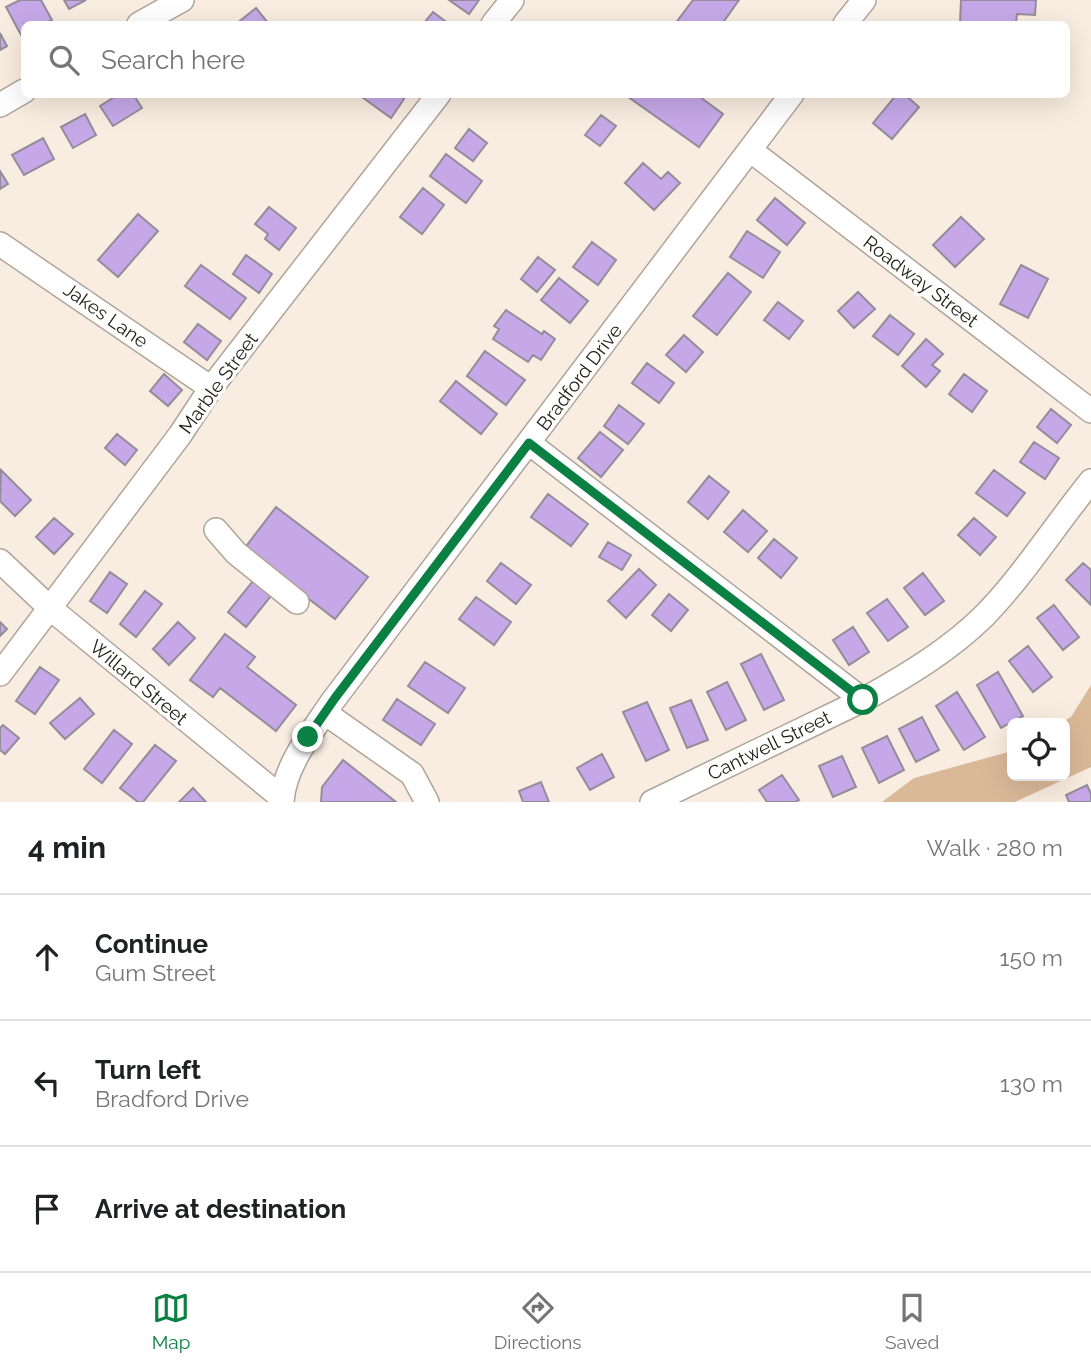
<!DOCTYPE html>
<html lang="en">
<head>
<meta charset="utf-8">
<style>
  body { margin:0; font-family:Raleway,sans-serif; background:#f2f2f2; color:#202124 }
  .controls { position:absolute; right:21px; bottom:21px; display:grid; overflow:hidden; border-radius:10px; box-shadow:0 7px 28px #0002 }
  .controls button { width:63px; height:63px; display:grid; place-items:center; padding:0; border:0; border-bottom:2px solid #e0e0e0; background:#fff; color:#202124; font:35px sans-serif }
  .stop { position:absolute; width:21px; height:21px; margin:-16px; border:5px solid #0b8043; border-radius:50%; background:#fff }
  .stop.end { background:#0b8043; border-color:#fff; box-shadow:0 2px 7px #0008 }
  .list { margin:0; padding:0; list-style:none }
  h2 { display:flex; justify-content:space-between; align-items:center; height:91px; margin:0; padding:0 28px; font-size:30px }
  h2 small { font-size:23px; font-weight:400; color:#757577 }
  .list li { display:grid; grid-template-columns:46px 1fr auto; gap:21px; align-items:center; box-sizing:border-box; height:126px; padding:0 28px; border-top:2px solid #e0e0e0 }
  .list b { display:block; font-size:26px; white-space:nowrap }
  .list p { margin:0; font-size:23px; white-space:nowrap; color:#757577 }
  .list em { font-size:23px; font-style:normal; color:#757577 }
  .icon { flex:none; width:38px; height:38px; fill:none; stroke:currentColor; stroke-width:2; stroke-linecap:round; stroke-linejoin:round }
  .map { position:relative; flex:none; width:1091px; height:802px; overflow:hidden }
  .search { position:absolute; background:#fff; box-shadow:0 7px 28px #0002; left:21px; right:21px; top:21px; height:77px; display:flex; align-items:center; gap:18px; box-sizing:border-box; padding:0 24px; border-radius:10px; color:#757577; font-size:26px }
  .sheet { height:469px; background:#fff }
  nav { display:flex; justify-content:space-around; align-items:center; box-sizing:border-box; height:98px; border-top:2px solid #e0e0e0; background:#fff; font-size:19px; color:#757577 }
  nav a { display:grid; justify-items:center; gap:4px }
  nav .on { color:#0b8043 }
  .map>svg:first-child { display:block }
  .green { fill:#dab999 }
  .building { fill:#c6a8e8; stroke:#938d9a; stroke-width:2 }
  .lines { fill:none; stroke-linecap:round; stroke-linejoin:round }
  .minor-casing { stroke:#b0a499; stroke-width:26 }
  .minor { stroke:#fff; stroke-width:23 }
  .route { stroke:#0b8043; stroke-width:9 }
  .labels { text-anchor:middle; stroke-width:7; stroke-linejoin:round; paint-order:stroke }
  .street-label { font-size:19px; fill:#201c18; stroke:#fff }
</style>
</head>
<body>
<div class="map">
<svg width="1091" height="802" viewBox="0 0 1091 802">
  <rect width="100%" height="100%" fill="#f9ece0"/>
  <path class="green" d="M1091,685V767L1015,802H882L914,778L1012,751V776H1065V723H1061L1071,717Z"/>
  <path class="building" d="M20,0H41L52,20L43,24H24V34L21,35L6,7Z
    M64,0H86L69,9Z
    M449,0H479L469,14Z
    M693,0H739L722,24H675Z
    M961,0H1036L1035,15L1017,14L1016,24L960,23Z
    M256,8L269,24H236Z
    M433,12L449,24H423Z
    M0,33L7,46L0,50Z
    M119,94H133L142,108L113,126L100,106Z
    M364,94H398L404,99L391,118L362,97Z
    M624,94H696L723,114L699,147Z
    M897,94H904L919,107L892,139L873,123Z
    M85,114L96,135L73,148L61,127Z
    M601,115L616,126L600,146L585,135Z
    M469,129L487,143L473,161L455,148Z
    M43,138L54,159L24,175L12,155Z
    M446,154L482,181L466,203L430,176Z
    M643,163L661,179L668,172L680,183L654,210L625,183Z
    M0,171L8,184L0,189Z
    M423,188L444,205L422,234L400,217Z
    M775,198L805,223L787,245L757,220Z
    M269,207L296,228L279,250L265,239L268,234L255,224Z
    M138,214L158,231L118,277L98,260Z
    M961,217L984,239L955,267L933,245Z
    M747,231L780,252L763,278L730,257Z
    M592,242L616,260L598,285L573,267Z
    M246,255L272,274L259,293L233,274Z
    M538,257L555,270L537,292L521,279Z
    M201,265L246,298L230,319L185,286Z
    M1021,265L1048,279L1028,318L1000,304Z
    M728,273L751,292L717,335L693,316Z
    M559,278L588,301L570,323L541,300Z
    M858,292L875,309L854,328L838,311Z
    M778,302L803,321L789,339L764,320Z
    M506,310L542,334L544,331L555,339L541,360L533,355L528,362L493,339L499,329L494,326Z
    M890,315L914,334L898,355L873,336Z
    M198,324L221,341L207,360L184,342Z
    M684,335L703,352L686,372L666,355Z
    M926,339L943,354L932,365L940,371L926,387L902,366Z
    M485,351L525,380L506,405L467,376Z
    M647,363L674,383L659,403L632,383Z
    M164,374L182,390L168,406L150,391Z
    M964,374L987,391L972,412L949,394Z
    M456,381L497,414L481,434L440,401Z
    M619,405L644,424L628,444L604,426Z
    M1051,409L1071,425L1057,443L1037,427Z
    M600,432L623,450L601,477L578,458Z
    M117,434L137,450L125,465L105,448Z
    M1034,442L1059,458L1045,479L1020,462Z
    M1,470L31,500L15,516L0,501Z
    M994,470L1025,493L1007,516L976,493Z
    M709,476L729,492L708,519L688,502Z
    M548,494L588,524L571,546L531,517Z
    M276,507L368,577L335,619L244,549Z
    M743,510L767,531L748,552L724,532Z
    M54,518L73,534L54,554L36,537Z
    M974,518L996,537L980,555L958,535Z
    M774,539L797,558L781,578L758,558Z
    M608,542L631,555L622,570L599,557Z
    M501,563L531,585L516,604L487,581Z
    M1083,563L1091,570V605L1066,580Z
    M639,569L656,585L626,618L608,601Z
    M110,572L127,584L107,613L90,601Z
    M923,573L944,601L925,615L904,588Z
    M257,576L275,591L246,627L228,612Z
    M145,591L162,604L136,637L120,624Z
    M669,594L688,610L671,631L652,615Z
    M476,597L511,622L494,645L459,619Z
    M887,599L908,627L888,641L867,613Z
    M1054,605L1079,637L1063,650L1037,618Z
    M0,622L7,629L0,636Z
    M178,622L195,638L169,665L153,649Z
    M853,627L869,652L849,665L833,640Z
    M225,634L255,657L247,667L296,705L276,731L220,688L213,697L190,680Z
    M1028,646L1052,677L1033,692L1009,661Z
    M761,654L784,700L764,710L741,664Z
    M425,662L465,688L448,713L408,686Z
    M40,667L59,680L35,714L16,701Z
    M998,672L1023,716L1001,728L977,685Z
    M727,682L746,720L726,730L707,692Z
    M957,692L985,737L964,750L936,706Z
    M80,698L94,714L65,739L50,723Z
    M397,699L435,724L421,745L383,720Z
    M691,700L708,740L687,748L670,708Z
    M647,702L669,750L646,761L623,712Z
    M922,717L939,750L916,762L899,729Z
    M3,725L19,738L5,754L0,750V728Z
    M114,730L132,744L102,783L84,769Z
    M887,736L904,770L879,783L862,748Z
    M155,745L176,761L143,802H138L120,788Z
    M602,754L614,777L590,790L577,768Z
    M842,756L856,787L833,797L819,766Z
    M343,760L396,802H321L322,787Z
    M782,775L799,800L795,802H767L759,790Z
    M541,782L549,802H523L519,791Z
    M1087,785L1091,794V802H1069L1066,795Z
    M193,788L206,802H179Z"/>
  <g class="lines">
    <defs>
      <path id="minor" d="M139,24L182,0
        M493,24L512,0
        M845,24L864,0
        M0,105L24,91
        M750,150L1091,411
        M0,244L211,388
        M529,443L863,700
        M216,530L236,553L297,602
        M0,561L51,609L282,798
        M0,674L180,435L211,388L439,94
        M325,713L412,774L427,802
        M282,802C284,766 312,732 332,702L792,94
        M652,802L863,700C906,676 950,650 985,615C1023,576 1056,524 1091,481"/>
    </defs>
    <use href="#minor" class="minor-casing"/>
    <use href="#minor" class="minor"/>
  </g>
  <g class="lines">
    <path class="route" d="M308,737L335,698L529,443L863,700"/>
  </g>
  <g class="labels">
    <g class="street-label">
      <text transform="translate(921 281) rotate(37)" y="7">Roadway Street</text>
      <text transform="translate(106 315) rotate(35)" y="7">Jakes Lane</text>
      <text transform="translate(579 377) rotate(-53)" y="7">Bradford Drive</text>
      <text transform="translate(218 383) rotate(-54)" y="7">Marble Street</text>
      <text transform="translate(139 682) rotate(40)" y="7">Willard Street</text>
      <text transform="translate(769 745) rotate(-26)" y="7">Cantwell Street</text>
    </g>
  </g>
</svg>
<div class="controls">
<button><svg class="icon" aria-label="locate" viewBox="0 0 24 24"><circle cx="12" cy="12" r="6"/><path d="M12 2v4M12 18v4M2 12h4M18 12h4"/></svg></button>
</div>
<div class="stop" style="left:863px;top:700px"></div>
<div class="stop end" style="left:308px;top:737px"></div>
<div class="search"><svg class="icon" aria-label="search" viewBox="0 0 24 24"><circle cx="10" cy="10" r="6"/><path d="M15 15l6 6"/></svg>Search here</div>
</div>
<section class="sheet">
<h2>4 min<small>Walk · 280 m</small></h2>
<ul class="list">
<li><svg class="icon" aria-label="ahead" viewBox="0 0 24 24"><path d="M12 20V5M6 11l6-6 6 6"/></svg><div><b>Continue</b><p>Gum Street</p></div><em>150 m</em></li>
<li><svg class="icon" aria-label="left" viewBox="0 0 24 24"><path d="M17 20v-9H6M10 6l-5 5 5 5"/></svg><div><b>Turn left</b><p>Bradford Drive</p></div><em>130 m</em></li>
<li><svg class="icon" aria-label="arrive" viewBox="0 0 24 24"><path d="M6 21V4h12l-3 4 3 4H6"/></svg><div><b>Arrive at destination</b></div></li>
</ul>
</section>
<nav>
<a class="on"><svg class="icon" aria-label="map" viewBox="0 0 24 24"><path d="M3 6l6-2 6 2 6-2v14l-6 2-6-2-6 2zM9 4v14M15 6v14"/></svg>Map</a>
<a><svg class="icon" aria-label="directions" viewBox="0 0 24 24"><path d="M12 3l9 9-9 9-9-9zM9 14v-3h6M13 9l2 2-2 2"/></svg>Directions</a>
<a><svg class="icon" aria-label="saved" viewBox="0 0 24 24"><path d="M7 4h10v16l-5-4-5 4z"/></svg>Saved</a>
</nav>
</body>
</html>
